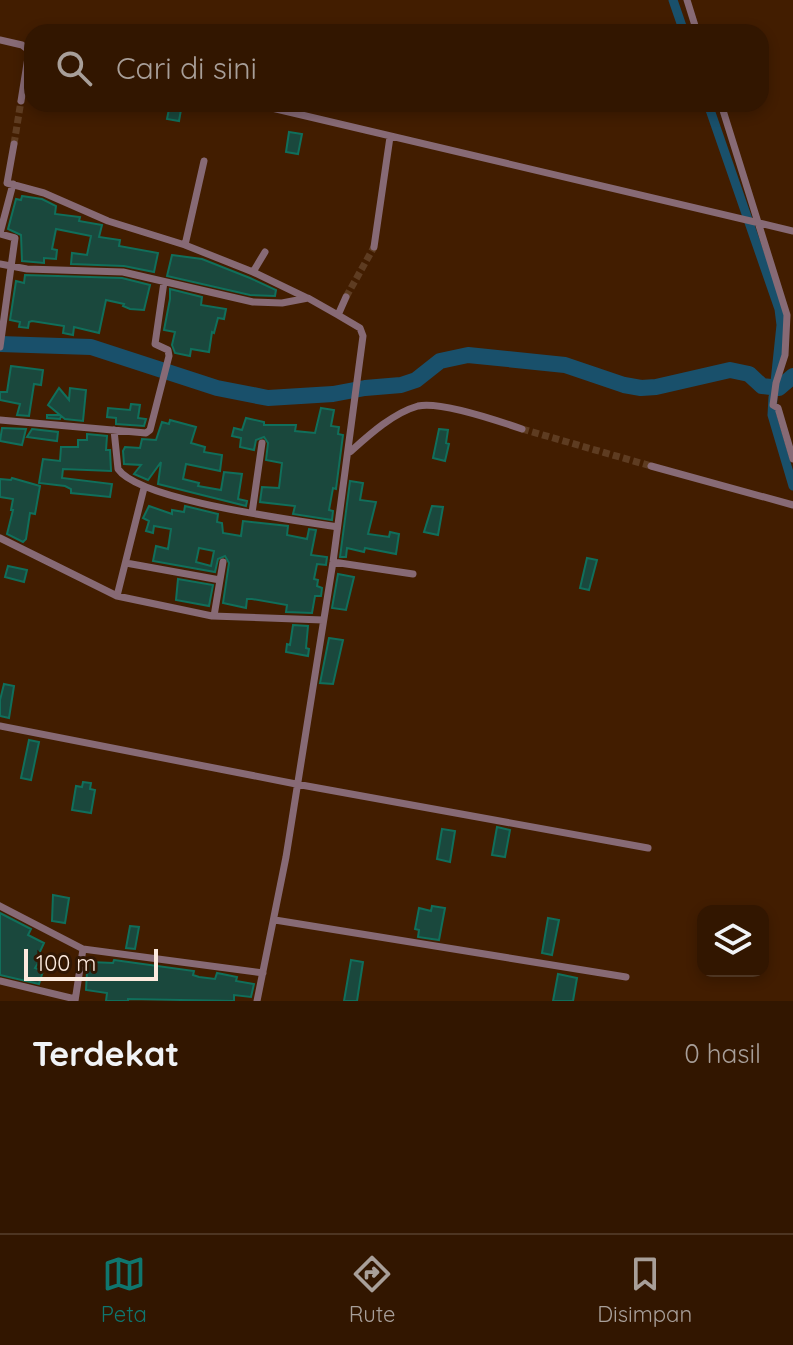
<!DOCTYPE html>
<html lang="id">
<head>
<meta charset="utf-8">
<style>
  body { margin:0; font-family:Quicksand,sans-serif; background:#3a1f0a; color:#f1f3f6 }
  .controls { position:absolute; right:24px; bottom:24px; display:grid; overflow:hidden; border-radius:16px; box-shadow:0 4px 12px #0003 }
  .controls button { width:72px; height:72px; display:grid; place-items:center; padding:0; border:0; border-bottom:2px solid #4d3522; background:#321600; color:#f1f3f6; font:40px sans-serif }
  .scale { position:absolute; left:24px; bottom:20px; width:134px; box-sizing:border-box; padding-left:8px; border:4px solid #fdeade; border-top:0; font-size:22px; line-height:28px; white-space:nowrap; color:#fdeade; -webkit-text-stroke:6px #311704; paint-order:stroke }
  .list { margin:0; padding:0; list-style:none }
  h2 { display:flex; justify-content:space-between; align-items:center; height:104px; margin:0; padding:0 32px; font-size:34px }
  h2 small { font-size:26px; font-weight:400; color:#a89f99 }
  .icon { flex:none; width:44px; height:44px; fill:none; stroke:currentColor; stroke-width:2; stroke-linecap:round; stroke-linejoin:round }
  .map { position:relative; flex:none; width:793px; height:1001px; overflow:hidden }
  .search { position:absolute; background:#321600; box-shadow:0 4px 12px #0003; left:24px; right:24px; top:24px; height:88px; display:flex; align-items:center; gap:20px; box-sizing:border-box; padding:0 28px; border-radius:24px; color:#a89f99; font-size:30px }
  .sheet { height:232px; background:#321600 }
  nav { display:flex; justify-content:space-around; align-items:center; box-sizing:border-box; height:112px; border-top:2px solid #4d3522; background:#321600; font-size:22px; color:#a89f99 }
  nav a { display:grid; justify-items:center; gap:4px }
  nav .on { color:#0f766e }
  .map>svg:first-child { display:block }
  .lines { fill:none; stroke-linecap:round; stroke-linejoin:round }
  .canal { stroke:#19506b; stroke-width:9 }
  .river { stroke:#19506b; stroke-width:16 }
  .building { fill:#1a483d; stroke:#106f5b; stroke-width:2; fill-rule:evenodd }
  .street-tunnel { stroke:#5e3c21; stroke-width:7; stroke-dasharray:7 3.5; stroke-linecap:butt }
  .street { stroke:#876a75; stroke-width:7 }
</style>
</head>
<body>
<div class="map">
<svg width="793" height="1001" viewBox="0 0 793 1001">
  <rect width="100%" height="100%" fill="#421d00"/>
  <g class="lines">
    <path class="canal" d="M673,0L684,32
      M708,104L779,309L781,325L775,382
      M773,397L772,415L793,486"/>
    <path class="river" d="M0,344L91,347L217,388L268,398L333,394L365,388L401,385L416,380L440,361L468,355L565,365L624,385L641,388L656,387L730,370L749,374L762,386L779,388L793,376"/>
  </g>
  <path class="building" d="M170,104H182L179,121L167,119Z
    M289,132L302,134L298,154L286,152Z
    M22,196L42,199L56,206L55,214L80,217L79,221L102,225L99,237L120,240L119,246L158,253L154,272L124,266L71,264L72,253L87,255L91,236L56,229L52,249L57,250L56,259L44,258V263L22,261L21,235L8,229L16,199L21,200Z
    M172,255L202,259L250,278L276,290L275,296L250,295L167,276Z
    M25,275L122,278L150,285L144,310L130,309L123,306L124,304L106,300L99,333L74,327L73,335L63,333L64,326L32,321L29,322L28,328L19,327L20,322L10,320L16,281L24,283Z
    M170,289L202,297L201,305L226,309L224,319L218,318L214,333L212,332L209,352L191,349L190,356L175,353L172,345L175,332L164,330L170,299Z
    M11,366L43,370L41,385L34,384L29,416L17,415L20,404L0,400V392H7Z
    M59,388L69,400L70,388L86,390L83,421L65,419L61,416L60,419L47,418V415H60L48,405Z
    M131,404L140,405L138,418L146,419L144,426L116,424V418L107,417L108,408L130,410Z
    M321,408L334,410L331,426L339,427L338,434L343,435L336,489L333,488L329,510L333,511L332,520L293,514L295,506L260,502L262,487L279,488L282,463L266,460L268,443L264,437L256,440L254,450L240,447L241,438L232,436L234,428L242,430L246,418L264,422V425H296L295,431L315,433Z
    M170,420L196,427L191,443L205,447L204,452L222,455L220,471L186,464L183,479L199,483L198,486L221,490L224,472L242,474L238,499L247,501L246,506L158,484L161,462L148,480L134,474L141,465L124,464L123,451L125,447L140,448L142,439L156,440L162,422L169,424Z
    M2,428L26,429L22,445L0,441Z
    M32,429L58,432L57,441L27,437Z
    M439,429L448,430L446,443L449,444L445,461L433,458Z
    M87,434L107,436L106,450H110L111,471L63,469L62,478L112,484L110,497L71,493V489L65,486L39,483L43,459L60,461L61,447H78V440H87Z
    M12,478L40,486L35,514L30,513L26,539L23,542L7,534L13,510H11L13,499L0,497V479L11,480Z
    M350,481L363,483L360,500L376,502L368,534L389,537L390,532L399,534L396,554L365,548L364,552L347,548L346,557H340Z
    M149,506L172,514V510L184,512L185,506L218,514L217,522L222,523L223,533L241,536L243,521L288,526L287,535L307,539L309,529L316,530L311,555L327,557L326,565L317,564L314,579L318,580L317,586L322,588L321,596H315L312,613L286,612L287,605L252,599H247L246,608L223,603L229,563L225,556L218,559L215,572L153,561L156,546L168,549L171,529L154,526L153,533L146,531L149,521L143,518ZM199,548L214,551L211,566L196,562Z
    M432,506L443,507L438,535L424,532Z
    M587,558L597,560L589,590L580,588Z
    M8,566L27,570L24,582L5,577Z
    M338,574L354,577L346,610L332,608Z
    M178,579L213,585L209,606L176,600Z
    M293,625L308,626L306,648L309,649L308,656L286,652L287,644L290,645Z
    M329,638L343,640L333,684L320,683Z
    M4,684L14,686L9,718L0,716V700Z
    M29,740L39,742L31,780L21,778Z
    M83,782L91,783L90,789L95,790L91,813L72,810L76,786L82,787Z
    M497,827L510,830L505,857L492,855Z
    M442,829L455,831L450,862L437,859Z
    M53,895L69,898L65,923L52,921Z
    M432,906L445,908L439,940L418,937L419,930L415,929L419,908L431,911Z
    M0,913L31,929L28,935L44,943L37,958L40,960L35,968L43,971L39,984L0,975Z
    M548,918L559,920L552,955L542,953Z
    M130,926L139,927L135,949L126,948Z
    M114,960L194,971L193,975L199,977L215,979L217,973L237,977L236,981L254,984L251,997L234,995V1001L128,999V1001H106L107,993L86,990L87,972L91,962L113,963Z
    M351,960L363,962L357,1001H344Z
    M558,974L577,978L573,1001H553Z"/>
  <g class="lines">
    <path class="street-tunnel" d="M14,144L21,101
      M346,297L374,247
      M522,429L651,466"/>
    <path class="street" d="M687,0L697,32
      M0,40L22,45L31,52
      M21,101L29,51
      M255,104L793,231
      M721,104L787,315L785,355L776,383L773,405L778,408L793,459
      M14,144L7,183L44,193L108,221L185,245L253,272L307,298
      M0,233L13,184
      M0,234L15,238L0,347
      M185,245L204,161
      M374,247L390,137
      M0,264L27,269L123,272L253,302L282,303L308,298L338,315L346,297
      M253,272L265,252
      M0,420L146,433L150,430L169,356L168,350L155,344L164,282
      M114,430L118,469C140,501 296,520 337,527
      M350,452C369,435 393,413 418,406C440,401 499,421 522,429
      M651,466L793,505
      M252,513L262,443
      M0,538L117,596L212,616L323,620
      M333,562L413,574
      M126,563L220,580
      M117,596L144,488
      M214,616L223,562
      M0,726L296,784L648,848
      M0,906L83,949L263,973
      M275,920L626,977
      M0,981L75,999
      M75,1001L83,949
      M257,1001L286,857L333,562L363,336L360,328L338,315"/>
  </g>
</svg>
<div class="controls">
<button><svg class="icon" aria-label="layers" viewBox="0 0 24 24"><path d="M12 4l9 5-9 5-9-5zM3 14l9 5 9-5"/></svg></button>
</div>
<div class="scale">100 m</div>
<div class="search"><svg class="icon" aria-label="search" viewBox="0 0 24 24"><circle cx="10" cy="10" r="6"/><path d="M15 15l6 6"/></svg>Cari di sini</div>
</div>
<section class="sheet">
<h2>Terdekat<small>0 hasil</small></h2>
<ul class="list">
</ul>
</section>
<nav>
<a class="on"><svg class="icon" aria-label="map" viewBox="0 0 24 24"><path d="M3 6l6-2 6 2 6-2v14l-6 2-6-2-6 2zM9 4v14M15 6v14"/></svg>Peta</a>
<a><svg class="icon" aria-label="directions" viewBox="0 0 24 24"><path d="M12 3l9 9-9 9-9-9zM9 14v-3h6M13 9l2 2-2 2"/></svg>Rute</a>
<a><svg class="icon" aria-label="saved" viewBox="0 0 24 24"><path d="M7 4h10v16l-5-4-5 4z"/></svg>Disimpan</a>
</nav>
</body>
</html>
